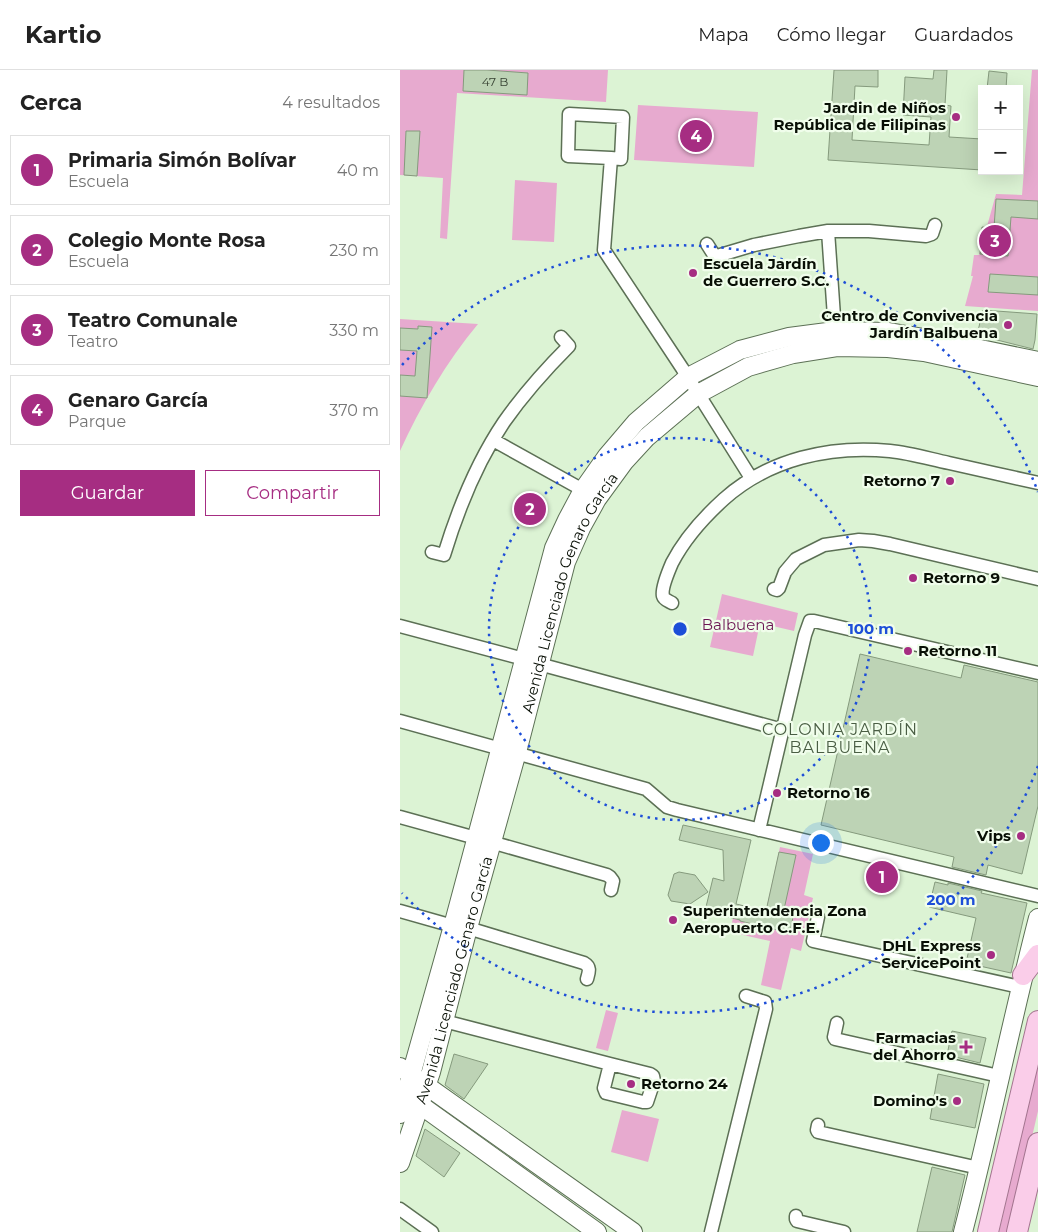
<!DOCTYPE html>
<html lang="es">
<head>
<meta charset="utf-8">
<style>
  body { margin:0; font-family:Montserrat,sans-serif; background:#f2f2f2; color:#222 }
  .controls { position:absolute; right:15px; top:15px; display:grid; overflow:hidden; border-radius:0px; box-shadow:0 5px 20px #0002 }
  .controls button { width:45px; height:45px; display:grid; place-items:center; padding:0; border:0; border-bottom:1px solid #e0e0e0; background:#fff; color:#222; font:25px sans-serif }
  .you { position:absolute; left:420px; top:772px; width:18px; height:18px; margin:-12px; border:4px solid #fff; border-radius:50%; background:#1a73e8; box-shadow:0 0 0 8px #1a73e833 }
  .badge { display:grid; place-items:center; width:32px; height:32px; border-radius:50%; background:#a62d82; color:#fff; font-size:16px; font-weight:700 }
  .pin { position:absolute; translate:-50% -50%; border:2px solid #fff; box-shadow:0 1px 5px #0006 }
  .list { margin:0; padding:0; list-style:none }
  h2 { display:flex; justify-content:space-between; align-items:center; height:65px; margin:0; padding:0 20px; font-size:21px }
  h2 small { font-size:16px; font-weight:400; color:#767676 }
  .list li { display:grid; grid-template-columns:32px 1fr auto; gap:15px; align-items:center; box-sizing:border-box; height:70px; margin:0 10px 10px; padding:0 10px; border:1px solid #e0e0e0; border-radius:0px }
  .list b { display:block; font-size:19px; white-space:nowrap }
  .list p { margin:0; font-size:16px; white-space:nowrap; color:#767676 }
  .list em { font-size:16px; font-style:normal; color:#767676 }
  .actions { display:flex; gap:10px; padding:15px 20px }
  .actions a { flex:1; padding:11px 0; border:1px solid #a62d82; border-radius:0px; text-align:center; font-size:18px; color:#a62d82 }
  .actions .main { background:#a62d82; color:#fff }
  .map { position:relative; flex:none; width:638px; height:1162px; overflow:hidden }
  header { display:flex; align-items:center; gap:30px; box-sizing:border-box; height:70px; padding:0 25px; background:#fff; border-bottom:1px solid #e0e0e0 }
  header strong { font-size:24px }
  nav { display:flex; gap:28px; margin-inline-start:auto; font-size:18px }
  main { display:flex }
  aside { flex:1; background:#fff }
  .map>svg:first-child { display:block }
  .green { fill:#e7aacf }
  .building { fill:#bdd3b5; stroke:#859a7d }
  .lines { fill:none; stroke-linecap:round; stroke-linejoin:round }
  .street-casing { stroke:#5c7055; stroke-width:15 }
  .secondary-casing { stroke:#5c7055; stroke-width:20 }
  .primary-casing { stroke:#a3748f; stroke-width:22 }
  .street { stroke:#fff; stroke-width:12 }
  .secondary { stroke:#fff; stroke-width:18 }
  .primary { stroke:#facde9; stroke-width:20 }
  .ring { fill:none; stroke:#1d4ed8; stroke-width:2.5; stroke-dasharray:2.5 5 }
  .poi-dot { fill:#a62d82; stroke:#f0fdeb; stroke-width:2 }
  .labels { text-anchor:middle; stroke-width:4.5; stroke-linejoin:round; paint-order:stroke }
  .number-label { font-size:12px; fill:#354031 }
  .poi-label { font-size:15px; font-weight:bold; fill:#080f05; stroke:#f0fdeb; text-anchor:end }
  .street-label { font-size:15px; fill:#080f05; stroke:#f0fdeb }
  .park-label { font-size:15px; fill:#6b1552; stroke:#f0fdeb }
  .neighbourhood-label { font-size:16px; letter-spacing:1px; fill:#4a5e44; stroke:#f0fdeb }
  .centre { fill:#1d4ed8; stroke:#f0fdeb; stroke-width:2.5 }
  .ring-label { font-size:15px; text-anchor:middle; font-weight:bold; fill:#1d4ed8; stroke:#f0fdeb; stroke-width:4.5; stroke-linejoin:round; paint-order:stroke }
</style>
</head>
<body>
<header>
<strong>Kartio</strong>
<nav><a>Mapa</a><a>Cómo llegar</a><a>Guardados</a></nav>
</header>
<main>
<aside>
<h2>Cerca<small>4 resultados</small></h2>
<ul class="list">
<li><span class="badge">1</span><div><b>Primaria Simón Bolívar</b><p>Escuela</p></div><em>40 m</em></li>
<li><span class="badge">2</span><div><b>Colegio Monte Rosa</b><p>Escuela</p></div><em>230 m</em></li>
<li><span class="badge">3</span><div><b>Teatro Comunale</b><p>Teatro</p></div><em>330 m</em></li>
<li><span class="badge">4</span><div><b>Genaro García</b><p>Parque</p></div><em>370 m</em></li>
</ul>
<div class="actions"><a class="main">Guardar</a><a>Compartir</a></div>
</aside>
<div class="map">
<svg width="638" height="1162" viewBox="0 0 638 1162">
  <rect width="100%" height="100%" fill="#dcf3d4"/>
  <path class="green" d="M0,0H208L206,32L57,23L47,169L40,168L43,108L0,105Z
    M632,0H638V241L565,236L573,206H571L574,185H579L596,124L622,125Z
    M238,35L358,42L354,97L234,90Z
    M115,110L157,113L154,172L112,170Z
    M0,249L78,254C47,291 20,337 0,381Z
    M322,524L398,543L394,561L360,553L353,586L310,577Z
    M380,777L413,784L404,825L413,828L401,881L391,878L381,920L361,915L370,871L330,862L336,834L366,840Z
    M206,940L218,943L208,981L196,978Z
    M638,993V1041L610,1162H599Z
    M222,1040L259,1049L248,1092L211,1082Z"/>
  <path class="building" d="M64,0H87L128,3L127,25L63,21Z
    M434,0H478V17L455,16L452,70L529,75L531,47L503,45L505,7L533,9L534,0H547L545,35L551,36L549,67L582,69V100L428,90Z
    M589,1L607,3L606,19H587Z
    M6,61H20L17,106L4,105Z
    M596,129L638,131V149L611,147L608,186L580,184L582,157L594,158Z
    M590,204L638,207V225L588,222Z
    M583,240L637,244L635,270L633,279L577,265Z
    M18,256L32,257L27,328L0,326V305L15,306L17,281L0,280V258L18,259Z
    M460,584L561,608L564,595L638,612V736L622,804L588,795L586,805L552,797L554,787L421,755Z
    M283,755L351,770L336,834L366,841L379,782L396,785L383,844L393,847L390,863L340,851V850L305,841L313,808L324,811L323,780L279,770Z
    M279,802L295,805L308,822L290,834L271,831L268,825L274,804Z
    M535,812L548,815V813L582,821L581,823L627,833L611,903L566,893L576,848L529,837Z
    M552,961L586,968L580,993L547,985Z
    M54,984L88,994L64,1029L45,1015Z
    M538,1004L584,1014L575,1058L530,1049Z
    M25,1059L60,1083L44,1107L16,1086Z
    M532,1097L565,1105L552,1162H517Z"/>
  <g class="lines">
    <defs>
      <path id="street" d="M211,88L168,86L169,44L223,47L221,89L211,88L204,180L282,298L351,408
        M428,161L435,261
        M307,174L314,185L317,186L354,175L399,166L428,161H469L526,166L532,164L535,155
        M93,370L183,420
        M32,482L44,485C58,439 77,392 104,352C123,325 146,299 169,276L161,267
        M374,519L377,520L379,518L385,502L396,489L424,475L459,470L473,471L490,474L638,509
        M272,533C269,531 264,530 263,526C261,519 269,500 272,493C285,468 303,448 324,429C369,389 430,375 490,381C510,383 530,389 549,393C579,400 608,406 638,413
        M0,556L124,589
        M139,594L383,660
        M0,651L246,719L267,737L277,740L638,826
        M0,747L76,768
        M359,760L405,565L410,551H414L638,603
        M91,772L207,805L210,807L213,811L211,820
        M0,841L53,856
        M418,847L413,871L620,917
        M68,858L184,893C191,897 189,902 187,909
        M44,951L210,994L250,1004L253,1006L254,1011L247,1032H243L206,1023L204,1018L210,994
        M437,953L434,967L435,969L599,1006
        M418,1055L417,1060L418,1062L579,1098
        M0,1139L32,1162
        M396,1146V1149L397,1151L444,1162
        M311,1162L366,939L365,932L346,926"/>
      <g id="secondary">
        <path d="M0,997L233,1162"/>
        <path d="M12,1029L197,1162"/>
        <path d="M0,1044L53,856L154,478L167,450L183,420L207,386L236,352L288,307L340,280L389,267L435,261L489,262L547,272L638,291"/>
        <path id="s1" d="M0,1093L31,1002L68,858L117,682L166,492L181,458L197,429L224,392L247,367L298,324L348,297L393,284L437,277L488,278L524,282L638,307"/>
        <path d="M563,1162C590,1058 611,952 638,848"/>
      </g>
      <path id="primary" d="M623,905L638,885
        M588,1162L638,951
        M617,1162L638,1073"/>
    </defs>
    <use href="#street" class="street-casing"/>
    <use href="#secondary" class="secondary-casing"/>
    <use href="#primary" class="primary-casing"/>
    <use href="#street" class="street"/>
    <use href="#secondary" class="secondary"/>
    <use href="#primary" class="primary"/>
  </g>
  <g class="ring">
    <circle cx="280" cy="559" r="191"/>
    <path d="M638 696A383 383 0 0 1 2 823M2 295A383 383 0 0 1 638 422"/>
  </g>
  <g class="poi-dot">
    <circle cx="556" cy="47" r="5"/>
    <circle cx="293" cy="203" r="5"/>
    <circle cx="608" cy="255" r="5"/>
    <circle cx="550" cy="411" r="5"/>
    <circle cx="513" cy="508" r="5"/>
    <circle cx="508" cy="581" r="5"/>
    <circle cx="377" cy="723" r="5"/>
    <circle cx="621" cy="766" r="5"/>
    <circle cx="273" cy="850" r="5"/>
    <circle cx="591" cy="885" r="5"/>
    <path d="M563.5 969.5h5v5h5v5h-5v5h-5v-5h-5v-5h5z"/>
    <circle cx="231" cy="1014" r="5"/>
    <circle cx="557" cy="1031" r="5"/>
  </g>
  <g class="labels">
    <g class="number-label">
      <text x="95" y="16">47 B</text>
    </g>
    <g class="poi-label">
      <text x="546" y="43">Jardin de Niños<tspan x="546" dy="17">República de Filipinas</tspan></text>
      <text x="303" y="199" text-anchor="start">Escuela Jardín<tspan x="303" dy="17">de Guerrero S.C.</tspan></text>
      <text x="598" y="251">Centro de Convivencia<tspan x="598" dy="17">Jardín Balbuena</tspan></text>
      <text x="540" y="416">Retorno 7</text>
      <text x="523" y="513" text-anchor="start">Retorno 9</text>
      <text x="518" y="586" text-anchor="start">Retorno 11</text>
      <text x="387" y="728" text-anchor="start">Retorno 16</text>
      <text x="611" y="771">Vips</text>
      <text x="283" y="846" text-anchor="start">Superintendencia Zona<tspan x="283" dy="17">Aeropuerto C.F.E.</tspan></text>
      <text x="581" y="881">DHL Express<tspan x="581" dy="17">ServicePoint</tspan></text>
      <text x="556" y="973">Farmacias<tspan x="556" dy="17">del Ahorro</tspan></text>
      <text x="241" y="1019" text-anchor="start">Retorno 24</text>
      <text x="547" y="1036">Domino's</text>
    </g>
    <g class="street-label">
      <text dy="5" stroke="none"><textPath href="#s1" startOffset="596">Avenida Licenciado Genaro García</textPath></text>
      <text dy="5" stroke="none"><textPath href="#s1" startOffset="191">Avenida Licenciado Genaro García</textPath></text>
    </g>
    <g class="park-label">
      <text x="338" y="560">Balbuena</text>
    </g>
    <g class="neighbourhood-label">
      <text x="440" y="665">COLONIA JARDÍN<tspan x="440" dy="18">BALBUENA</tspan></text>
    </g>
  </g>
  <circle cx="280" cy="559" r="8" class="centre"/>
  <g class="ring-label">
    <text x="471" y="564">100 m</text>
    <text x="551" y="835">200 m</text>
  </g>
</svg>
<div class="controls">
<button>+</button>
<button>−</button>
</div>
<div class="you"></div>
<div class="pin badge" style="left:482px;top:807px">1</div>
<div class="pin badge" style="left:130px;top:439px">2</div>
<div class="pin badge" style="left:595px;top:171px">3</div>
<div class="pin badge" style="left:296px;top:66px">4</div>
</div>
</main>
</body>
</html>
